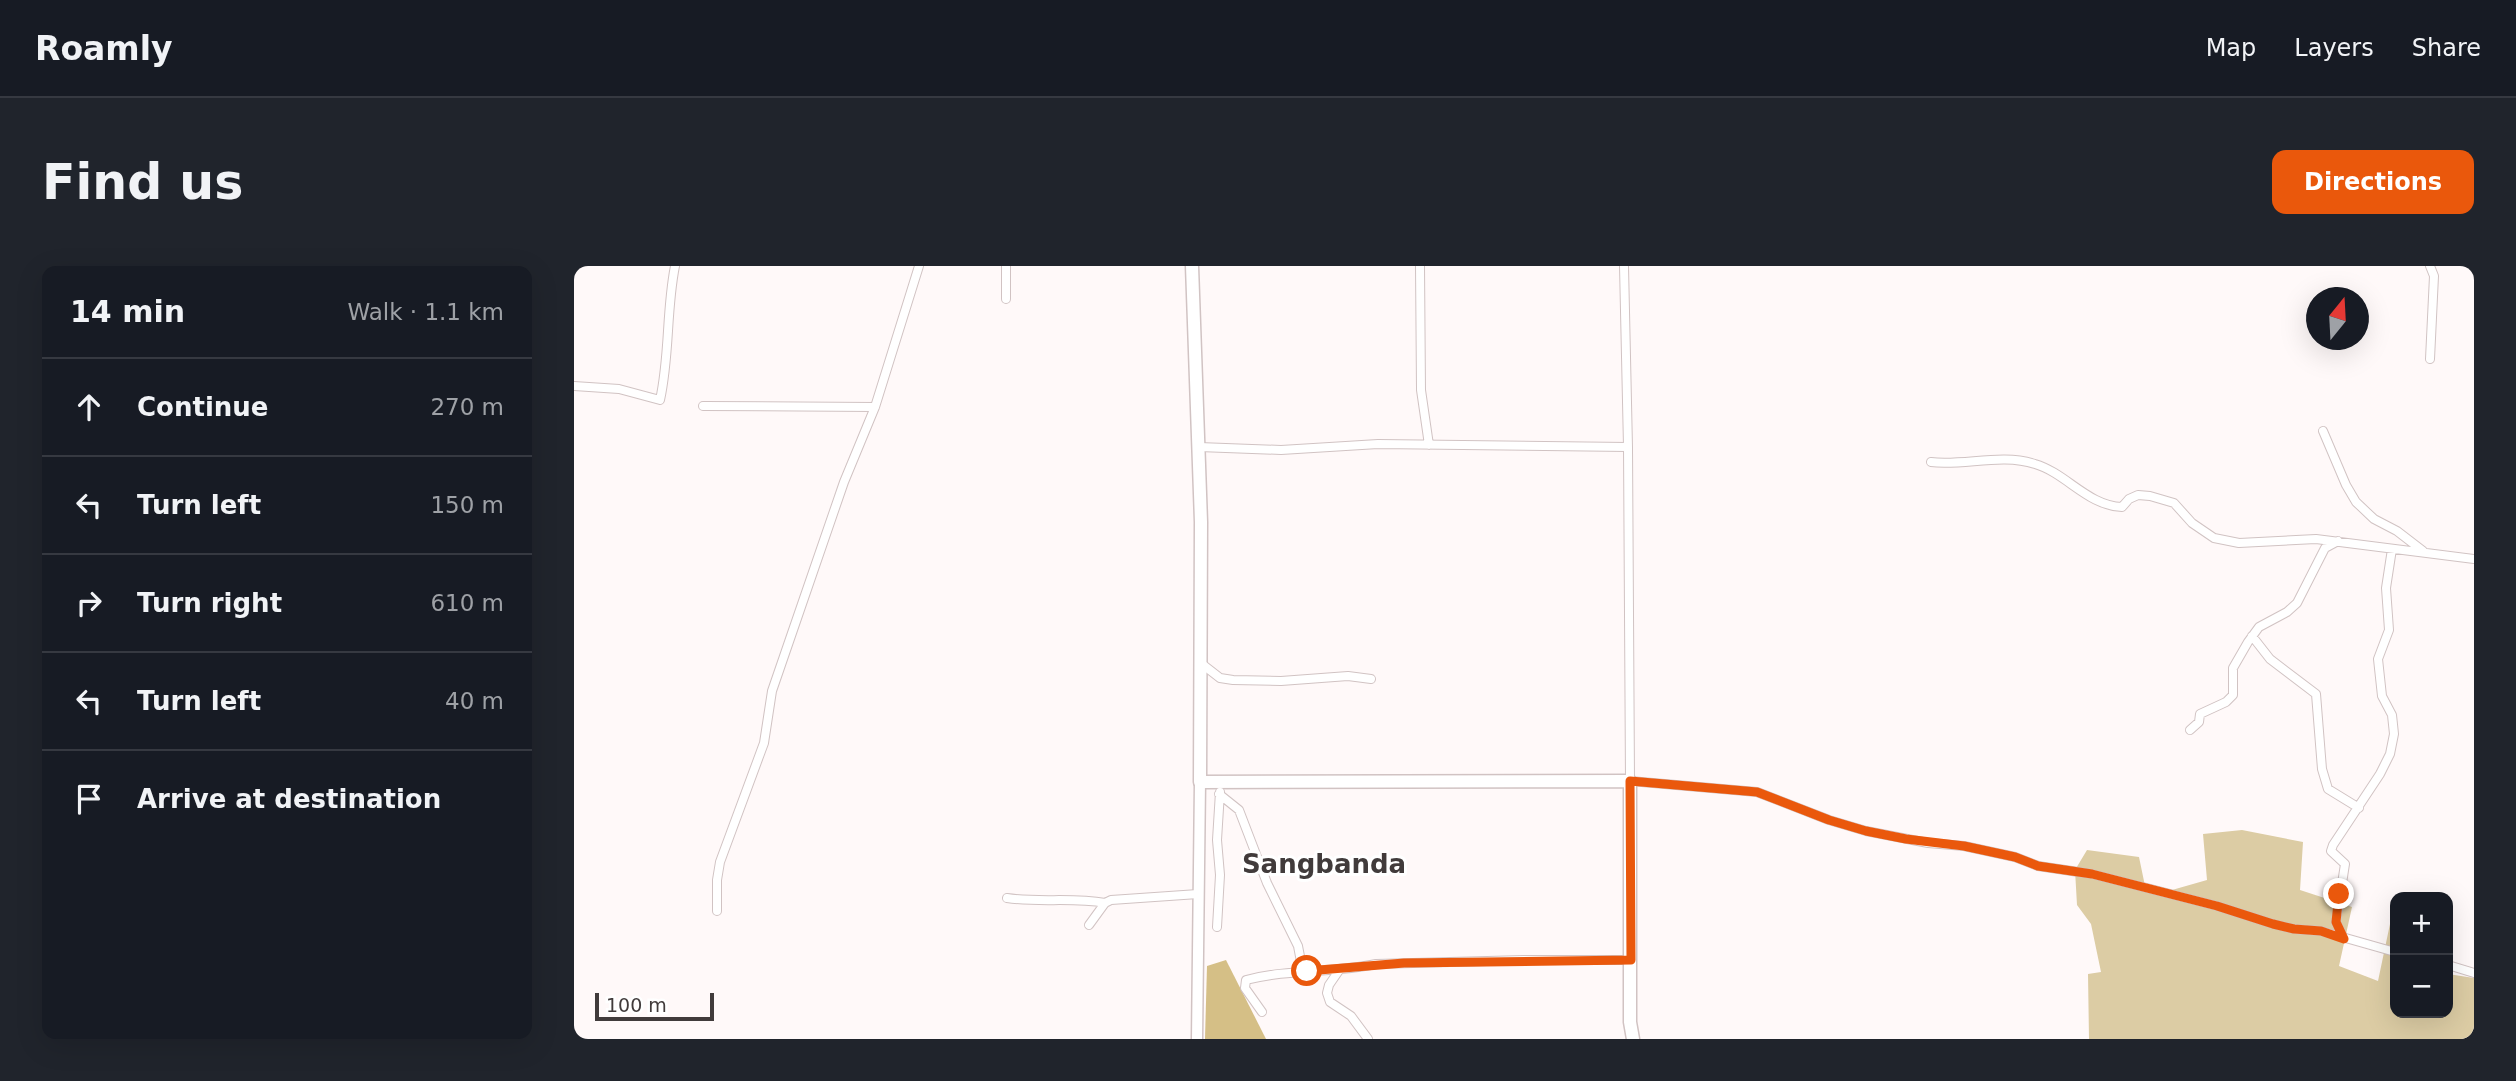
<!DOCTYPE html>
<html lang="en">
<head>
<meta charset="utf-8">
<style>
  body { margin:0; font-family:"DejaVu Sans",sans-serif; background:#20242c; color:#f1f3f6 }
  .controls { position:absolute; right:21px; bottom:21px; display:grid; overflow:hidden; border-radius:14px; box-shadow:0 7px 28px #0002 }
  .controls button { width:63px; height:63px; display:grid; place-items:center; padding:0; border:0; border-bottom:2px solid #363941; background:#171b24; color:#f1f3f6; font:35px sans-serif }
  .compass { position:absolute; left:1732px; top:21px; width:63px; height:63px; border-radius:50%; background:#171b24; box-shadow:0 7px 28px #0002; rotate:18deg }
  .scale { position:absolute; left:21px; bottom:18px; width:119px; box-sizing:border-box; padding-left:7px; border:4px solid #413b3b; border-top:0; font-size:19px; line-height:24px; white-space:nowrap; color:#413b3b; -webkit-text-stroke:5px #fff; paint-order:stroke }
  .stop { position:absolute; width:21px; height:21px; margin:-16px; border:5px solid #ea580c; border-radius:50%; background:#fff }
  .stop.end { background:#ea580c; border-color:#fff; box-shadow:0 2px 7px #0008 }
  .list { margin:0; padding:0; list-style:none }
  h2 { display:flex; justify-content:space-between; align-items:center; height:91px; margin:0; padding:0 28px; font-size:30px }
  h2 small { font-size:23px; font-weight:400; color:#9ea1a6 }
  .list li { display:grid; grid-template-columns:46px 1fr auto; gap:21px; align-items:center; box-sizing:border-box; height:98px; padding:0 28px; border-top:2px solid #363941 }
  .list b { display:block; font-size:26px; white-space:nowrap }
  .list em { font-size:23px; font-style:normal; color:#9ea1a6 }
  .icon { flex:none; width:38px; height:38px; fill:none; stroke:currentColor; stroke-width:2; stroke-linecap:round; stroke-linejoin:round }
  .map { position:relative; flex:none; width:1900px; height:773px; overflow:hidden; border-radius:14px }
  header { display:flex; align-items:center; gap:42px; box-sizing:border-box; height:98px; padding:0 35px; background:#171b24; border-bottom:2px solid #363941 }
  header strong { font-size:33px }
  nav { display:flex; gap:38px; margin-inline-start:auto; font-size:24px }
  .intro { display:flex; align-items:center; justify-content:space-between; box-sizing:border-box; height:168px; padding:0 42px }
  h1 { margin:0; font-size:49px }
  .button { padding:18px 32px; border-radius:14px; background:#ea580c; color:#fff; font-size:24px; font-weight:700 }
  main { display:flex; gap:42px; padding:0 42px }
  aside { flex:1; background:#171b24; border-radius:14px; box-shadow:0 7px 28px #0002 }
  .map>svg:first-child { display:block }
  .green { fill:#dccca4 }
  .forest { fill:#d5bf86 }
  .lines { fill:none; stroke-linecap:round; stroke-linejoin:round }
  .street-casing { stroke:#d1c3c3; stroke-width:10 }
  .secondary-casing { stroke:#d1c3c3; stroke-width:13 }
  .primary-casing { stroke:#d1c3c3; stroke-width:15 }
  .street { stroke:#fff; stroke-width:8 }
  .secondary { stroke:#fff; stroke-width:10 }
  .primary { stroke:#fff; stroke-width:12 }
  .route { stroke:#ea580c; stroke-width:9 }
  .labels { text-anchor:middle; stroke-width:6; stroke-linejoin:round; paint-order:stroke }
  .district-label { font-size:26px; font-weight:bold; fill:#413b3b; stroke:#fff }
</style>
</head>
<body>
<header>
<strong>Roamly</strong>
<nav><a>Map</a><a>Layers</a><a>Share</a></nav>
</header>
<div class="intro"><h1>Find us</h1><a class="button">Directions</a></div>
<main>
<aside>
<h2>14 min<small>Walk · 1.1 km</small></h2>
<ul class="list">
<li><svg class="icon" aria-label="ahead" viewBox="0 0 24 24"><path d="M12 20V5M6 11l6-6 6 6"/></svg><div><b>Continue</b></div><em>270 m</em></li>
<li><svg class="icon" aria-label="left" viewBox="0 0 24 24"><path d="M17 20v-9H6M10 6l-5 5 5 5"/></svg><div><b>Turn left</b></div><em>150 m</em></li>
<li><svg class="icon" aria-label="right" viewBox="0 0 24 24"><path d="M7 20v-9h11M14 6l5 5-5 5"/></svg><div><b>Turn right</b></div><em>610 m</em></li>
<li><svg class="icon" aria-label="left" viewBox="0 0 24 24"><path d="M17 20v-9H6M10 6l-5 5 5 5"/></svg><div><b>Turn left</b></div><em>40 m</em></li>
<li><svg class="icon" aria-label="arrive" viewBox="0 0 24 24"><path d="M6 21V4h12l-3 4 3 4H6"/></svg><div><b>Arrive at destination</b></div></li>
</ul>
</aside>
<div class="map">
<svg width="1900" height="773" viewBox="0 0 1900 773">
  <rect width="100%" height="100%" fill="#fff9f9"/>
  <path class="green" d="M1668,564L1729,576L1726,624L1778,641L1765,700L1804,715L1816,658L1821,659V747H1874V708L1900,712V773H1515L1514,708L1527,706L1517,658L1503,639L1501,604L1513,584L1565,591L1571,620L1598,624L1633,614L1629,568Z"/>
  <path class="forest" d="M652,694L692,773H631L633,700Z"/>
  <g class="lines">
    <defs>
      <path id="street" d="M432,0V33
        M846,0L847,124L855,179
        M1050,0L1054,181L1056,515L1183,526L1255,554L1292,565L1354,577L1390,580L1441,591L1464,600L1518,608L1643,640L1699,658L1720,663L1747,665L1821,686
        M1856,0L1860,10L1856,93
        M0,120L45,123L86,134C96,89 92,45 101,0
        M129,140L301,141
        M1749,165L1772,219L1782,236L1800,253L1823,265L1849,285
        M625,181L707,184L804,178L1054,181
        M1357,196C1390,200 1428,187 1461,198C1492,207 1514,240 1548,241L1555,233L1564,229L1576,230L1600,237L1618,257L1640,272L1665,277L1742,273L1900,293
        M1678,370L1696,393L1742,428L1748,503L1754,523L1785,542
        M628,398L646,412L659,414L707,415L774,410L797,413
        M1616,464L1625,456L1626,448L1652,436L1659,429V402L1674,376L1685,361L1713,346L1723,337L1751,282L1764,275
        M645,528L665,544L693,617L724,680L729,706
        M433,632C466,637 498,631 531,637
        M143,645V614L146,596L190,477L198,425L270,216L301,141L345,0
        M515,659L531,637L537,634L624,628
        M643,661L646,609L643,574L646,526
        M1769,671L1762,656L1771,598L1757,585L1759,579L1806,508L1816,488L1820,468L1818,449L1808,430L1804,393L1815,364L1812,322L1818,283
        M1874,699L1900,707
        M766,703L755,719L753,727L756,736L777,750L794,773
        M688,746L671,722L672,714C714,703 759,707 802,698L950,694H1057"/>
      <path id="secondary" d="M623,773L626,516"/>
      <path id="primary" d="M618,0L627,256L626,516L1056,515V756L1059,773"/>
    </defs>
    <use href="#street" class="street-casing"/>
    <use href="#secondary" class="secondary-casing"/>
    <use href="#primary" class="primary-casing"/>
    <use href="#street" class="street"/>
    <use href="#secondary" class="secondary"/>
    <use href="#primary" class="primary"/>
  </g>
  <g class="lines">
    <path class="route" d="M733,705L830,697L1057,694L1056,515L1183,526L1255,554L1292,565L1332,573L1390,580L1441,591L1464,600L1518,608L1643,640L1699,658L1720,663L1747,665L1770,673L1762,656L1765,628"/>
  </g>
  <g class="labels">
    <g class="district-label">
      <text x="750" y="607">Sangbanda</text>
    </g>
  </g>
</svg>
<div class="controls">
<button>+</button>
<button>−</button>
</div>
<svg class="compass" viewBox="-18 -18 36 36"><path d="M0-13l5 13h-10z" fill="#e53935"/><path d="M0 13l5-13h-10z" fill="#9ea1a6"/></svg>
<div class="scale">100 m</div>
<div class="stop" style="left:733px;top:705px"></div>
<div class="stop end" style="left:1765px;top:628px"></div>
</div>
</main>
</body>
</html>
